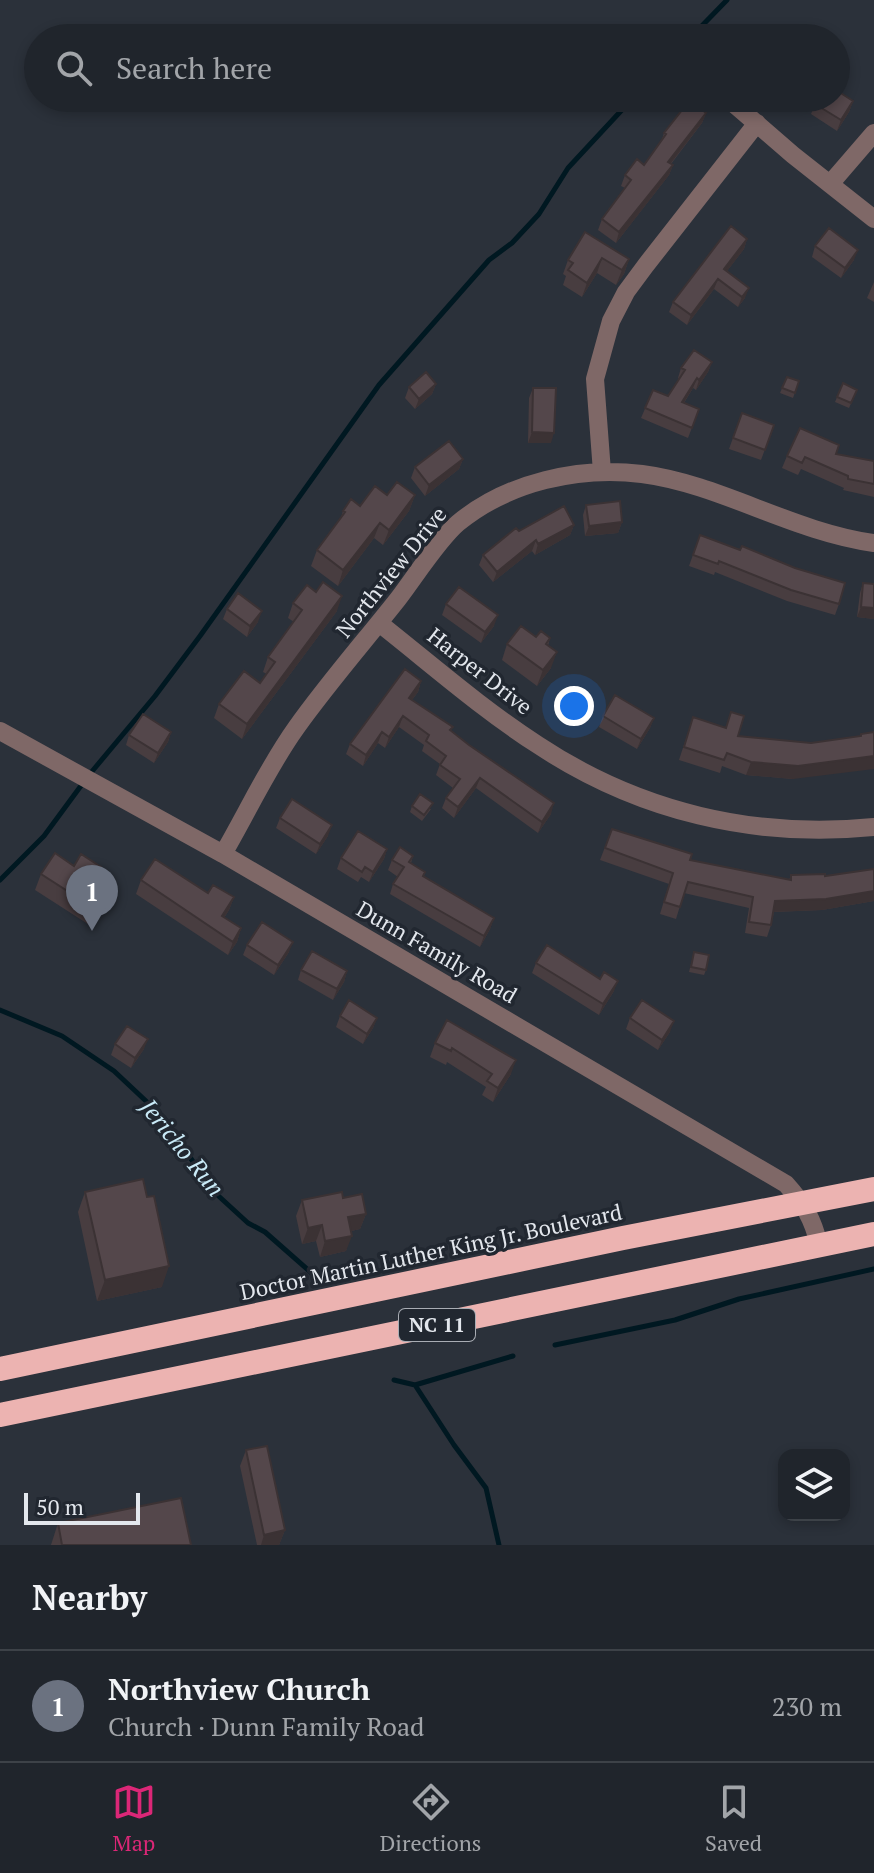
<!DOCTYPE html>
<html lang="en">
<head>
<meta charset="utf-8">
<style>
  body { margin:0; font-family:"PT Serif",serif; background:#2d3138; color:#f1f3f6 }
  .controls { position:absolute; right:24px; bottom:24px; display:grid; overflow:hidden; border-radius:16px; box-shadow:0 4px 12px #0003 }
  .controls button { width:72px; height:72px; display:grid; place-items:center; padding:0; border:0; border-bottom:2px solid #3d4248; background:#20252c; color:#f1f3f6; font:40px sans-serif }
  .scale { position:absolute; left:24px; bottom:20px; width:116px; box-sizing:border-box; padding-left:8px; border:4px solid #e3e7ed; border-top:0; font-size:22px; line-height:28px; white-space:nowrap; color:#e3e7ed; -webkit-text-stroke:6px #212730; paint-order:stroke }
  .you { position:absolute; left:574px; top:706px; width:28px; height:28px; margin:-20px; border:6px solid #fff; border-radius:50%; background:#1a73e8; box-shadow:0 0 0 12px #1a73e833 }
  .badge { display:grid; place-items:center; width:52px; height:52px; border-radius:50%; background:#db2777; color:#fff; font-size:26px; font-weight:700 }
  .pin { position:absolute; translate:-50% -66px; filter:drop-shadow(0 2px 4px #0008) }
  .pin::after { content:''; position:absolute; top:42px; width:28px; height:24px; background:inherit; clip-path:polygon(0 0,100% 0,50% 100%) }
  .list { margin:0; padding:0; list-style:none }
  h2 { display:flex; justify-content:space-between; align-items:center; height:104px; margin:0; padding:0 32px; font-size:34px }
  h2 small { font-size:26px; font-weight:400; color:#a2a5a9 }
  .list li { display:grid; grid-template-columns:52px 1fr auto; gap:24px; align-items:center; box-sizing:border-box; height:112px; padding:0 32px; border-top:2px solid #3d4248 }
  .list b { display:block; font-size:30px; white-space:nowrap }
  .list p { margin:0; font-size:26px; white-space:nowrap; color:#a2a5a9 }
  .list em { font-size:26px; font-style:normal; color:#a2a5a9 }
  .icon { flex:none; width:44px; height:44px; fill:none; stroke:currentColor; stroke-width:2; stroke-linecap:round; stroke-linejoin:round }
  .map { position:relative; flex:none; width:874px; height:1545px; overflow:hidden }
  .search { position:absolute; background:#20252c; box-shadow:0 4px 12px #0003; left:24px; right:24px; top:24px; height:88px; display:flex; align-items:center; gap:20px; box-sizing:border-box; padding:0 28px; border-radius:44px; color:#a2a5a9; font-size:30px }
  .sheet { height:216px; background:#20252c }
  nav { display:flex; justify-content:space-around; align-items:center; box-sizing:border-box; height:112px; border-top:2px solid #3d4248; background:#20252c; font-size:22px; color:#a2a5a9 }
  nav a { display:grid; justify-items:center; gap:4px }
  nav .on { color:#db2777 }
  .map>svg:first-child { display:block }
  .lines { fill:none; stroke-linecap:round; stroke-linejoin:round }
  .stream { stroke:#001821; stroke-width:5 }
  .minor { stroke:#7f6867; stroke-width:18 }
  .highway { stroke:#ecb3b1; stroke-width:24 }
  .wall { fill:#483d40 }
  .shaded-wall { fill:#3b3234 }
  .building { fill:#54474b; stroke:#3b3234; stroke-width:2 }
  .labels { text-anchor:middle; stroke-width:7; stroke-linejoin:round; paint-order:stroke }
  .shield { fill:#212730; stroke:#a9adb4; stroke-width:2 }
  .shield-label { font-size:20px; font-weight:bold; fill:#e3e7ed }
  .street-label { font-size:22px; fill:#e3e7ed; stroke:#212730 }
  .water-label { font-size:24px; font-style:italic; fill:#c9eaf7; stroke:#212730 }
</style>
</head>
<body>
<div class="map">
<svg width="874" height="1545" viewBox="0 0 874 1545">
  <rect width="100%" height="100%" fill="#2b313a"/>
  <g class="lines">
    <path class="stream" d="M690,38L727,0
      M89,775L155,696L200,636L379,385L489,260L512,243L539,214L568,168L633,98
      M0,880L44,836L83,783
      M0,1010L62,1036L114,1071L163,1117L212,1190L248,1223L265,1232L315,1276
      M555,1345L675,1320L739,1299L874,1269
      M394,1380L415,1385L454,1445L486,1488L499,1545
      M415,1385L513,1356"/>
    <path class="minor" d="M727,98L793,155L874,219
      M830,184L874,133
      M602,472L595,379L611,321L626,292L646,265L757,123
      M379,623C431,664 482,709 538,745C639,812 755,839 874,827
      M0,731L223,854L786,1184C804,1204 813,1219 819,1245
      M223,854C247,813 268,767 296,728C328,683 364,642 398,599C415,577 438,540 458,523C508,482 579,466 642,474C720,484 793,532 874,543"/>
    <path class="highway" d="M0,1369L623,1238L874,1189
      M0,1415L874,1234"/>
  </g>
  <path class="wall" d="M853,101L849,112L837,131L811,114L815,104Z
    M706,113L702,123L671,164L673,165L669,175L616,243L598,230L602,219L625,188L621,186L625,175L644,165L661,142L664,133Z
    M585,232L629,259L624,274L616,285L597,273L582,297L563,285L566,276L563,274L568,260Z
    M747,239L744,249L727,271L745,298L738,307L714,289L687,325L669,312L673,302Z
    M815,246L854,260L841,278L812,257Z
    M874,282V302L867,298Z
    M712,362L708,372L696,390L693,388L684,403L699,409L688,438L641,418L653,390L668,396L679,379L678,378L681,368Z
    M787,377L799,381L793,398L780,393Z
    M843,383L857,390L849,408L835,402Z
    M436,384L432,394L415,409L405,398L409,387Z
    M533,388L551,443H528L529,398Z
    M742,413L774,425L761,460L729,449Z
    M836,454L874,461V497L843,490L844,488L801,469L798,475L782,468L787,456Z
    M463,459L459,469L425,496L411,478L415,467Z
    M387,495H415L409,511L383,545L374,538L338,586L311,566L317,550L340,520L343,511L360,506Z
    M586,505L622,522L618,533L585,536L583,515Z
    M574,525L570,535L535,555L532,551L493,582L479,565L483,555L519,531Z
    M700,535L740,550L795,568L839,604L835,615L787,601L715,572L714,575L689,566Z
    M863,583L874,584V619L857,617L860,593Z
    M293,603L337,611L242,739L214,718L219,704L260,683L267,674L263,672L268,657L294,622L288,618Z
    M446,604L494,626L481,643L442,615Z
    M227,609L258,622L247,637L223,619Z
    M536,637L550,638L548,646L551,668L537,686L502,660L507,644Z
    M421,681L418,692L412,700L551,814L538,833L476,788L454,818L442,808L446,798L453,788L436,775L440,764L422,751L424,745L399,727L385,748L378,743L363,766L346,754L350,744Z
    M603,716L654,718L650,728L637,749L599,727Z
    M693,717L738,736L811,743L860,736L861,734L874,732L793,779L746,775L722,766L720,773L679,760Z
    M171,732L168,742L154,763L126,745L129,735Z
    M412,806L431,809L422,821L410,812Z
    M280,818L328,836L316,854L276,828Z
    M612,829L690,860L789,880L791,875L825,876L874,869V901L822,910L774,912L771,925L767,937L745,933L749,908L684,893L676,919L660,914L669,884L600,860Z
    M387,849L384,859L369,882L361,877L358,882L337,869L341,858Z
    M413,856L411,863L425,872L424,876L494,918L490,929L480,947L390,894L393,884L398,877L388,870L392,860Z
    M74,866L111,888L105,904L91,926L35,890L41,874Z
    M141,880L234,897L229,910L224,918L241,928L237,942L228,955L136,894Z
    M247,945L289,952L274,975L243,955Z
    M694,952L706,970L704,975L689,972Z
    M536,963L614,991L599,1015L532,973Z
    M301,970L347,971L344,982L333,1000L298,980Z
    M340,1016L377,1018L373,1028L363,1044L336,1027Z
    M630,1018L670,1032L658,1050L626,1029Z
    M447,1020L511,1074L493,1102L482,1095L486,1087L447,1062L446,1065L430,1057L435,1043Z
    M115,1044L144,1049L131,1068L111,1055Z
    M85,1192L162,1287L97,1301L78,1212Z
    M343,1198L366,1214L360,1229L351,1231L346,1251L320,1257L316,1241L302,1244L296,1216L302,1200Z
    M246,1450L285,1530L279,1545H257L240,1466Z
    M58,1523L191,1545H51Z"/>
  <path class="shaded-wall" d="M853,101L849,112L837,131L841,120Z
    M706,113L702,123L664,172L668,162Z
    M673,165L669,175L616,243L619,232Z
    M747,239L744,249L721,279L724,269Z
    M858,250L854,260L841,278L845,268Z
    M602,258L597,273L582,297L587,283Z
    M629,259L624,274L616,285L622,270Z
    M718,279L714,289L687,325L691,315Z
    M749,288L745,298L738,307L742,297Z
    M712,362L708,372L696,390L699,380Z
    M697,378L693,388L678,412L682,402Z
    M436,384L432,394L415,409L419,399Z
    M532,432L554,433L551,443H528Z
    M463,459L459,469L425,496L429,485Z
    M415,495L409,511L383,545L389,530Z
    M622,522L618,533L585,536L589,526Z
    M380,523L374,538L338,586L343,570Z
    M574,525L570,535L535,555L538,544Z
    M536,540L532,551L493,582L497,572Z
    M342,596L337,611L242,739L247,724Z
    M861,607L874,608V619L857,617Z
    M262,611L258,622L247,637L250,626Z
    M498,615L494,626L481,643L485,632Z
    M557,652L551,668L537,686L543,670Z
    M421,681L418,692L405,709L409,698Z
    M403,716L399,727L385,748L389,737Z
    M654,718L650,728L637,749L641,739Z
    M171,732L168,742L154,763L158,753Z
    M382,732L378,743L363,766L366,755Z
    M874,756V769L793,779L746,775L751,762Z
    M480,778L476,788L454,818L458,807Z
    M554,803L551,814L538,833L542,822Z
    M332,825L328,836L316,854L320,844Z
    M387,849L384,859L369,882L373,872Z
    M111,888L105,904L91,926L97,910Z
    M874,891V901L822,910L771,912L775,901Z
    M234,897L229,910L217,929L222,916Z
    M494,918L490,929L480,947L484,936Z
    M241,928L237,942L228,955L233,942Z
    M293,942L289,952L274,975L278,965Z
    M347,971L344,982L333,1000L337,989Z
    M618,981L614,991L599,1015L603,1004Z
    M377,1018L373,1028L363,1044L367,1034Z
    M674,1021L670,1032L658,1050L662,1040Z
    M148,1039L144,1049L131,1068L135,1058Z
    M516,1060L511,1074L493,1102L498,1088Z
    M366,1214L360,1229L342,1233L348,1217Z
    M322,1225L316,1241L302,1244L308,1228Z
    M352,1236L346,1251L320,1257L325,1241Z
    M169,1266L162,1287L97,1301L105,1280Z
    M285,1530L279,1545H261L264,1535Z"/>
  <path class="building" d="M836,90L853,101L841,120L815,104L819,98H836Z
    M690,100L706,113L668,162L673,165L619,232L602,219L631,180L625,175L637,159L644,165L666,134L664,133Z
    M731,226L747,239L724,269L749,288L742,297L718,279L691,315L673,302Z
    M829,228L858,250L845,268L815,246Z
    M585,232L629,259L622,270L602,258L587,283L568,270L573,263L568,260Z
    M694,350L712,362L699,380L697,378L682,402L699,409L692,428L645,408L653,390L668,396L685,370L681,368Z
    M426,372L436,384L419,399L409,387Z
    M787,377L799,381L795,393L782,388Z
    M843,383L857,390L851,403L837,397Z
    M533,388H556L554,433L532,432Z
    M742,413L774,425L765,450L733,438Z
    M800,428L839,445L836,454L874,461V484L848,479V476L805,457L802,463L787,456Z
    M449,441L463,459L429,485L415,467Z
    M397,482L415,495L389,530L380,523L343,570L317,550L345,512L343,511L351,499L360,506L375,486L387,495Z
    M620,501L622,522L589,526L586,505Z
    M564,506L574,525L538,544L536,540L497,572L483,555L516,528L519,531Z
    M700,535L740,550L742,546L795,568L845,583L839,604L791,590L719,561L718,564L693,555Z
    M323,582L342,596L247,724L219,704L244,671L260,683L275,662L268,657L302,610L293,603L307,585L316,592Z
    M863,583L874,584V608L861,607Z
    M459,587L498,615L485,632L446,604Z
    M238,593L262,611L250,626L227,609Z
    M521,626L536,637L541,631L550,638L546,644L557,652L543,670L507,644Z
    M405,669L421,681L409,698L453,727L450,730L469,745L554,803L542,822L480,778L458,807L446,798L460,779L440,765L446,756L426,741L429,735L403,716L389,737L382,732L366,755L350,744Z
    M615,695L654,718L641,739L603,716Z
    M731,712L744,716L738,736L811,743L861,736V734L874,732V756L798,766L751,762L727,753L724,760L684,747L693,717L726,728Z
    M143,714L171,732L158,753L129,735Z
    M420,794L433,803L424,815L412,806Z
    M292,799L332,825L320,844L280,818Z
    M612,829L692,854L690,860L791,880V875L825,874V876L874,869V891L826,899L775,901L771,925L749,922L753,897L688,882L680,907L664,902L673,873L605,848Z
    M358,831L387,849L373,872L365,867L362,872L341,858Z
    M400,847L413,856L409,862L425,872L423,876L494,918L484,936L393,884L404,867L392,860Z
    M55,853L74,866L81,854L101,867L94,877L111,888L97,910L41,874Z
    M155,859L208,893L213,885L234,897L222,916L241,928L233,942L141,880Z
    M262,922L293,942L278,965L247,945Z
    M547,945L600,979L604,972L618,981L603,1004L536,963Z
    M312,951L347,971L337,989L301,970Z
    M694,952L709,955L706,970L691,967Z
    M349,1000L377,1018L367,1034L340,1016Z
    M642,1000L674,1021L662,1040L630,1018Z
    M447,1020L516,1060L498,1088L487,1081L492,1074L452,1048L451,1051L435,1043Z
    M127,1026L148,1039L135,1058L115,1044Z
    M143,1179L147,1197L154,1196L169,1266L105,1280L85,1192Z
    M342,1192L343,1198L362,1194L366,1214L348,1217L352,1236L325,1241L322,1225L308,1228L302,1200Z
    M267,1446L285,1530L264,1535L246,1450Z
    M181,1498L191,1545H62L58,1523Z"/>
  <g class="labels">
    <rect class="shield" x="399" y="1309" width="76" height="32" rx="6"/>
    <g class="shield-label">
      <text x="437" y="1332">NC 11</text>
    </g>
    <g class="street-label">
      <text transform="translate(391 572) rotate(-51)" y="8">Northview Drive</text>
      <text transform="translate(480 671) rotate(38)" y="8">Harper Drive</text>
      <text transform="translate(437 952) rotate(30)" y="8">Dunn Family Road</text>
      <text transform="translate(431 1252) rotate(-12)" y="8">Doctor Martin Luther King Jr. Boulevard</text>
    </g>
    <g class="water-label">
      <text transform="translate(182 1148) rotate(51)" y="8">Jericho Run</text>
    </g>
  </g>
</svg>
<div class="controls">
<button><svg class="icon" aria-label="layers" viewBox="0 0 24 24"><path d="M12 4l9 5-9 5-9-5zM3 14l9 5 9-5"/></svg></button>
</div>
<div class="scale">50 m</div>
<div class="you"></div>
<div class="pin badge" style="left:92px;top:931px;background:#6b7280">1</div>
<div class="search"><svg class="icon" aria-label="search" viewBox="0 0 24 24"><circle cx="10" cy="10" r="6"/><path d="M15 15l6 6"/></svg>Search here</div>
</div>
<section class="sheet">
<h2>Nearby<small></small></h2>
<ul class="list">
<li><span class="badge" style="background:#6b7280">1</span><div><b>Northview Church</b><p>Church · Dunn Family Road</p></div><em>230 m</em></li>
</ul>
</section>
<nav>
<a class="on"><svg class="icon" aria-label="map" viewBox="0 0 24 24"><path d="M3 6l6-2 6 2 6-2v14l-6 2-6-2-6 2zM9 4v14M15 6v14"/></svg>Map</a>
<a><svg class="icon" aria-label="directions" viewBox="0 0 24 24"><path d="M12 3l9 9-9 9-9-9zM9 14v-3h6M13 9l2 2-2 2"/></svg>Directions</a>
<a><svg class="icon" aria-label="saved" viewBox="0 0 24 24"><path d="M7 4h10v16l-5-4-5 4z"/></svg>Saved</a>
</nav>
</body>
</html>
